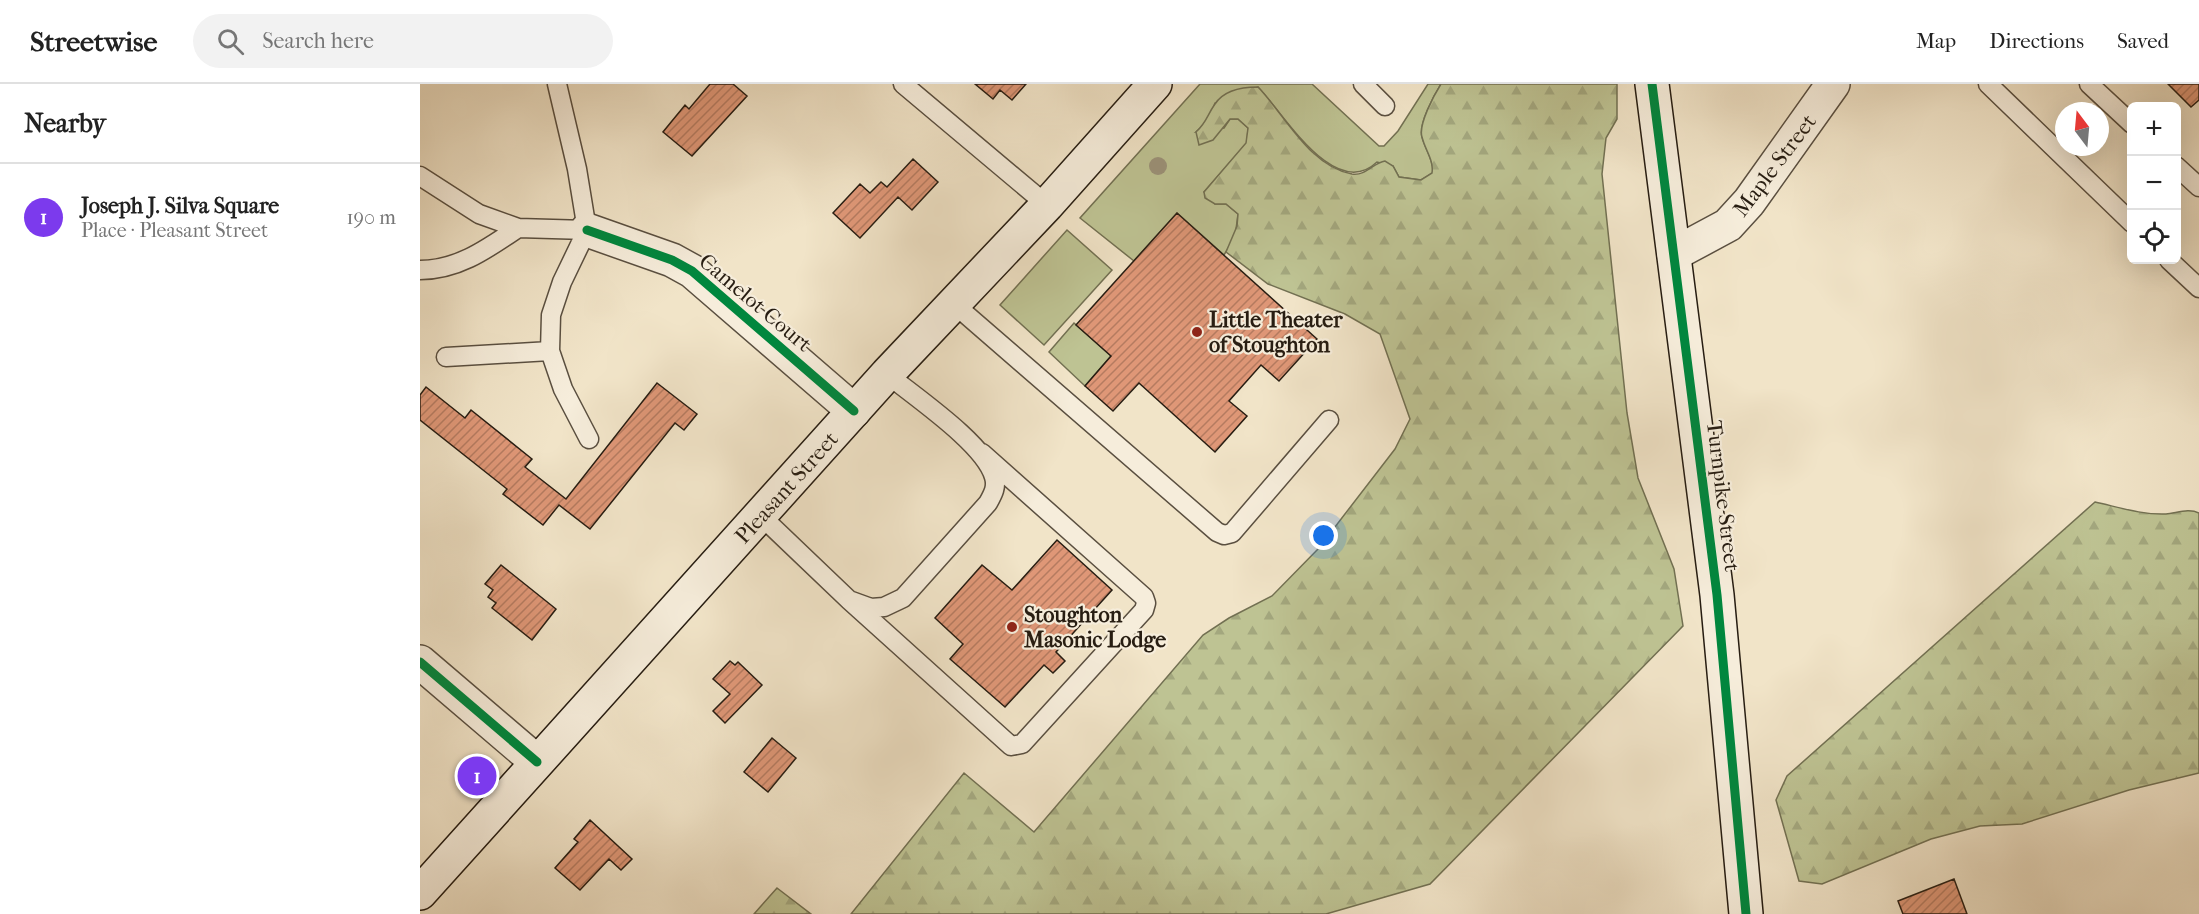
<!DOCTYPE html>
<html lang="en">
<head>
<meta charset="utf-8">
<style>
  body { margin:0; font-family:"IM FELL French Canon",serif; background:#f2f2f2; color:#222 }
  .controls { position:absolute; right:18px; top:18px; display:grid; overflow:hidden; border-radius:9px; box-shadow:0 6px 24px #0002 }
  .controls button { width:54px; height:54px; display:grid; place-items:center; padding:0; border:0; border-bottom:2px solid #e0e0e0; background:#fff; color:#222; font:30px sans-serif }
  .compass { position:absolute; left:1635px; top:18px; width:54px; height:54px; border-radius:50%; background:#fff; box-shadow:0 6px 24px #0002; rotate:344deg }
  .you { position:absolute; left:904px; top:452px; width:21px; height:21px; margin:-15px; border:4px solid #fff; border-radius:50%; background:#1a73e8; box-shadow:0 0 0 9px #1a73e833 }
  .badge { display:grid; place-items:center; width:39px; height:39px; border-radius:50%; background:#7c3aed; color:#fff; font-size:20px; font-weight:700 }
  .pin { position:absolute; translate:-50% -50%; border:3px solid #fff; box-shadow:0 2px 6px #0006 }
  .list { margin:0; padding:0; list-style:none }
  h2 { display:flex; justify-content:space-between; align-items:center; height:78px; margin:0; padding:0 24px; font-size:26px }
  h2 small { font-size:20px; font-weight:400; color:#767676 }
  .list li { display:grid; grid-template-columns:39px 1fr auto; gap:18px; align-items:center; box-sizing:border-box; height:108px; padding:0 24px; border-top:2px solid #e0e0e0 }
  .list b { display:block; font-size:22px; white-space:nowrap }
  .list p { margin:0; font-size:20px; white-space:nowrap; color:#767676 }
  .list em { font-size:20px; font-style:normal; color:#767676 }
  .icon { flex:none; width:33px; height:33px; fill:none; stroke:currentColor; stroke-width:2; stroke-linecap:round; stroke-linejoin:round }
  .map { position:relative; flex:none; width:1779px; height:830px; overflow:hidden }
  header { display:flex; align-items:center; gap:36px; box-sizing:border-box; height:84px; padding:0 30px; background:#fff; border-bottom:2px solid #e0e0e0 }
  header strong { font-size:28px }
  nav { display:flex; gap:33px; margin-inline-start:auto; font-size:21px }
  .search { width:420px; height:54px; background:#f2f2f2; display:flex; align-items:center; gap:15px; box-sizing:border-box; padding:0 21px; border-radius:33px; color:#767676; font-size:22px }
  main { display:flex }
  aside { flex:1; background:#fff }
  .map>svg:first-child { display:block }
  .green { fill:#bec393; stroke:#727052; stroke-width:1.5 }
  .forest { fill:url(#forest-firs); stroke:#727052; stroke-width:1.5 }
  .building { fill:url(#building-hatch); stroke:#271d12; stroke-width:1.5 }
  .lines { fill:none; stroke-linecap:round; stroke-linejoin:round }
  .lane-casing { stroke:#5a4f40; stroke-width:21 }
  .street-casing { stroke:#5a4f40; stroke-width:36 }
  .secondary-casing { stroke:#271d12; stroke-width:36 }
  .lane { stroke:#f6eddb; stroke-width:18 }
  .street { stroke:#f6eddb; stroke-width:33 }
  .secondary { stroke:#f6eddb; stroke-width:33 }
  .cycleway-casing { stroke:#f6eddb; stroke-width:13 }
  .cycleway { stroke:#00873e; stroke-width:9 }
  .tree { fill:#9b9279 }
  .poi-dot { fill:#8f2418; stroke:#f6eddb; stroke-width:2 }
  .labels { text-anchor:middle; stroke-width:4.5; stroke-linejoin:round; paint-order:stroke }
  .street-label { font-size:22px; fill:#271d12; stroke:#f6eddb }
  .poi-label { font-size:22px; font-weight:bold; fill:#271d12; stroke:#f6eddb; text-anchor:start }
</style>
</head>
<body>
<header>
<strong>Streetwise</strong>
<div class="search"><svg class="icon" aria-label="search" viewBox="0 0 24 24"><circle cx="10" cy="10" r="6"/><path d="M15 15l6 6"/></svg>Search here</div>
<nav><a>Map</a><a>Directions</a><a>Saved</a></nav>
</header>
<main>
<aside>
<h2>Nearby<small></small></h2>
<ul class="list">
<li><span class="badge">1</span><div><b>Joseph J. Silva Square</b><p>Place · Pleasant Street</p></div><em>190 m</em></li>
</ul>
</aside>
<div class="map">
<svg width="1779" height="830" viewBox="0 0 1779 830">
  <defs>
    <pattern id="forest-firs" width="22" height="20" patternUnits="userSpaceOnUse" patternTransform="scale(1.5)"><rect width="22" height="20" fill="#bec393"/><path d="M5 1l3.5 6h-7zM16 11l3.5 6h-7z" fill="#a3a77e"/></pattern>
    <pattern id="building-hatch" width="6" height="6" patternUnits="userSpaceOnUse" patternTransform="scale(1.5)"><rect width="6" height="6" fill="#df9777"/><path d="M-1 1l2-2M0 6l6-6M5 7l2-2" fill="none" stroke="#b57b60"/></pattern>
  </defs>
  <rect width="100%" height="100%" fill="#f1e4c8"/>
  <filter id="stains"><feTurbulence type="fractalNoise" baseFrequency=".00333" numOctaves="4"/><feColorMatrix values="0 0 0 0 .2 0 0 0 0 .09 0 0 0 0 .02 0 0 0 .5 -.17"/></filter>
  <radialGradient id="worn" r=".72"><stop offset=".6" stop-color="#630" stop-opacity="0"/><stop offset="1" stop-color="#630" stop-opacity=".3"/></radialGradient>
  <path class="green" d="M780,0H892L959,62H964L978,47L1008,0H1021C1014,11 998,41 1002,53C1005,65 1014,76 1013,89L1001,96L979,93L973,82L957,78C915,118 864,30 838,3L795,19L788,37L776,48L804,44L810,35H818L828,44L827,59L784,108L795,120H806L818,130L815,153L804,171L757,129L714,177L660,134Z
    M647,146L692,186L624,261L580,221Z
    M654,239L691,272L665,302L629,268Z"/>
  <path class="forest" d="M1021,0H1197V35L1186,54L1182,90L1207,329L1218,394L1254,485L1263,542L1010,800L906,830H431L544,689L614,748L783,551L809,534L852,512L898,465L975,365L990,335L960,250L925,230L848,200L806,168L817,142L818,130L806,120H795L785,114L784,108L826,59L828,44L818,35H810L793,56L779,61L776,48C787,38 787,31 795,20C804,6 823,3 838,3C865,31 890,83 932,90C946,92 953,79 965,77L973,82L979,93L1001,96L1012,89C1014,76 1005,66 1002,53C998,41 1014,11 1021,0Z
    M1675,418C1698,423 1722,431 1746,430C1757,429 1769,424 1779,429V689L1709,706L1602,740L1560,742L1511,755L1402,800L1379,797L1356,716L1367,692Z
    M357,804L391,830H334Z"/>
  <path class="building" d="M290,0H313L327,12L272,72L243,48L265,21L269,25Z
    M555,0H606L592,16L580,6L573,15Z
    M1748,0H1779V16L1771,23Z
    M493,75L518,98L492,126L478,113L440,154L413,129L440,100L450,109L461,98L467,103Z
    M757,129L897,255L859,297L841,281L809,317L827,332L795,368L719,299L693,327L665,302L691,272L656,241Z
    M237,299L277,330L264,346L255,339L170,445L139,421L123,441L83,410L87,405L0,336V311L6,303L45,334L51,326L112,375L105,383L146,415Z
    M637,456L692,506L636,568L645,577L633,589L624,581L585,623L530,575L543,560L515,534L562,481L592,506Z
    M81,481L136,525L112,556L72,524L76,519L68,513L73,506L65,500Z
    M310,577L315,581L318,578L342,601L305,639L293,627L310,610L293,595Z
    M352,654L376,674L348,708L324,688Z
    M170,736L212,775L201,786L189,775L160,806L135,784L158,758L154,755Z
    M1534,795L1547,830H1483L1478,817Z"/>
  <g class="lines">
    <defs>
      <path id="lane" d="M137,0L157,85L167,146L142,198L131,231L130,267L143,305L169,355
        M483,0L627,121
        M943,0L965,22
        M1568,0L1712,139
        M1669,0L1712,40
        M1756,82L1779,103
        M0,92L59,130L98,144L167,146
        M1749,176L1779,204
        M0,186C38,186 67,165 98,144
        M534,220L797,448L804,451L812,449L909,336
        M26,273L130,267
        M340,431L429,516L451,524L464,523L483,514L568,419C573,410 577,403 574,393C565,360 495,313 467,290
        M429,516L591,662L602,660L724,526L726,519L724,513L562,369"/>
      <path id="street" d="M167,146L252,176L272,187L434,327
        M1254,170L1308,141L1329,118L1413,0
        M0,578L117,678"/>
      <path id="secondary" d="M1232,0L1297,511L1326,830
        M0,809L467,290L627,121L735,0"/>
    </defs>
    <use href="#lane" class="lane-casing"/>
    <use href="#street" class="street-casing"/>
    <use href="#secondary" class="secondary-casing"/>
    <use href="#lane" class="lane"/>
    <use href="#street" class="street"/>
    <use href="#secondary" class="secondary"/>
    <defs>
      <path id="cycleway" d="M1232,0L1297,511L1326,830
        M167,146L252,176L272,187L434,327
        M0,578L117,678"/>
    </defs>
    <use href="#cycleway" class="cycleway-casing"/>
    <use href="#cycleway" class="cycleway"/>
  </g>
  <circle class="tree" cx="738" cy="82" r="9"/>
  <g class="poi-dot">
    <circle cx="777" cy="248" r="6"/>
    <circle cx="592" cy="543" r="6"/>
  </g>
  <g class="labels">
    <g class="street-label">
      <text transform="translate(1354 81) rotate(-53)" y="8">Maple Street</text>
      <text transform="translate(336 218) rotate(40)" y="8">Camelot Court</text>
      <text transform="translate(366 403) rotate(-48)" y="8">Pleasant Street</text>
      <text transform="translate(1304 412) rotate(83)" y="8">Turnpike Street</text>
    </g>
    <g class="poi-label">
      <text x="789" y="243">Little Theater<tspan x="789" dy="25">of Stoughton</tspan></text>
      <text x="604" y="538">Stoughton<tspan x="604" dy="25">Masonic Lodge</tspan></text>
    </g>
  </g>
  <rect width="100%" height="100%" filter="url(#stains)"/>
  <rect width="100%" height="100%" fill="url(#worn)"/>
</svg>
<div class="controls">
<button>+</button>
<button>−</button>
<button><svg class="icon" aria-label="locate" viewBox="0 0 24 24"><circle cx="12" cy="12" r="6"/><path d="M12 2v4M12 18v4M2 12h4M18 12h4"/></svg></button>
</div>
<svg class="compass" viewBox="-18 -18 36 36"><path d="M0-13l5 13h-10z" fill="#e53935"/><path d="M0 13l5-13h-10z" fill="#767676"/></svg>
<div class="you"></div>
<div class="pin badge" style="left:57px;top:692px">1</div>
</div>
</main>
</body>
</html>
